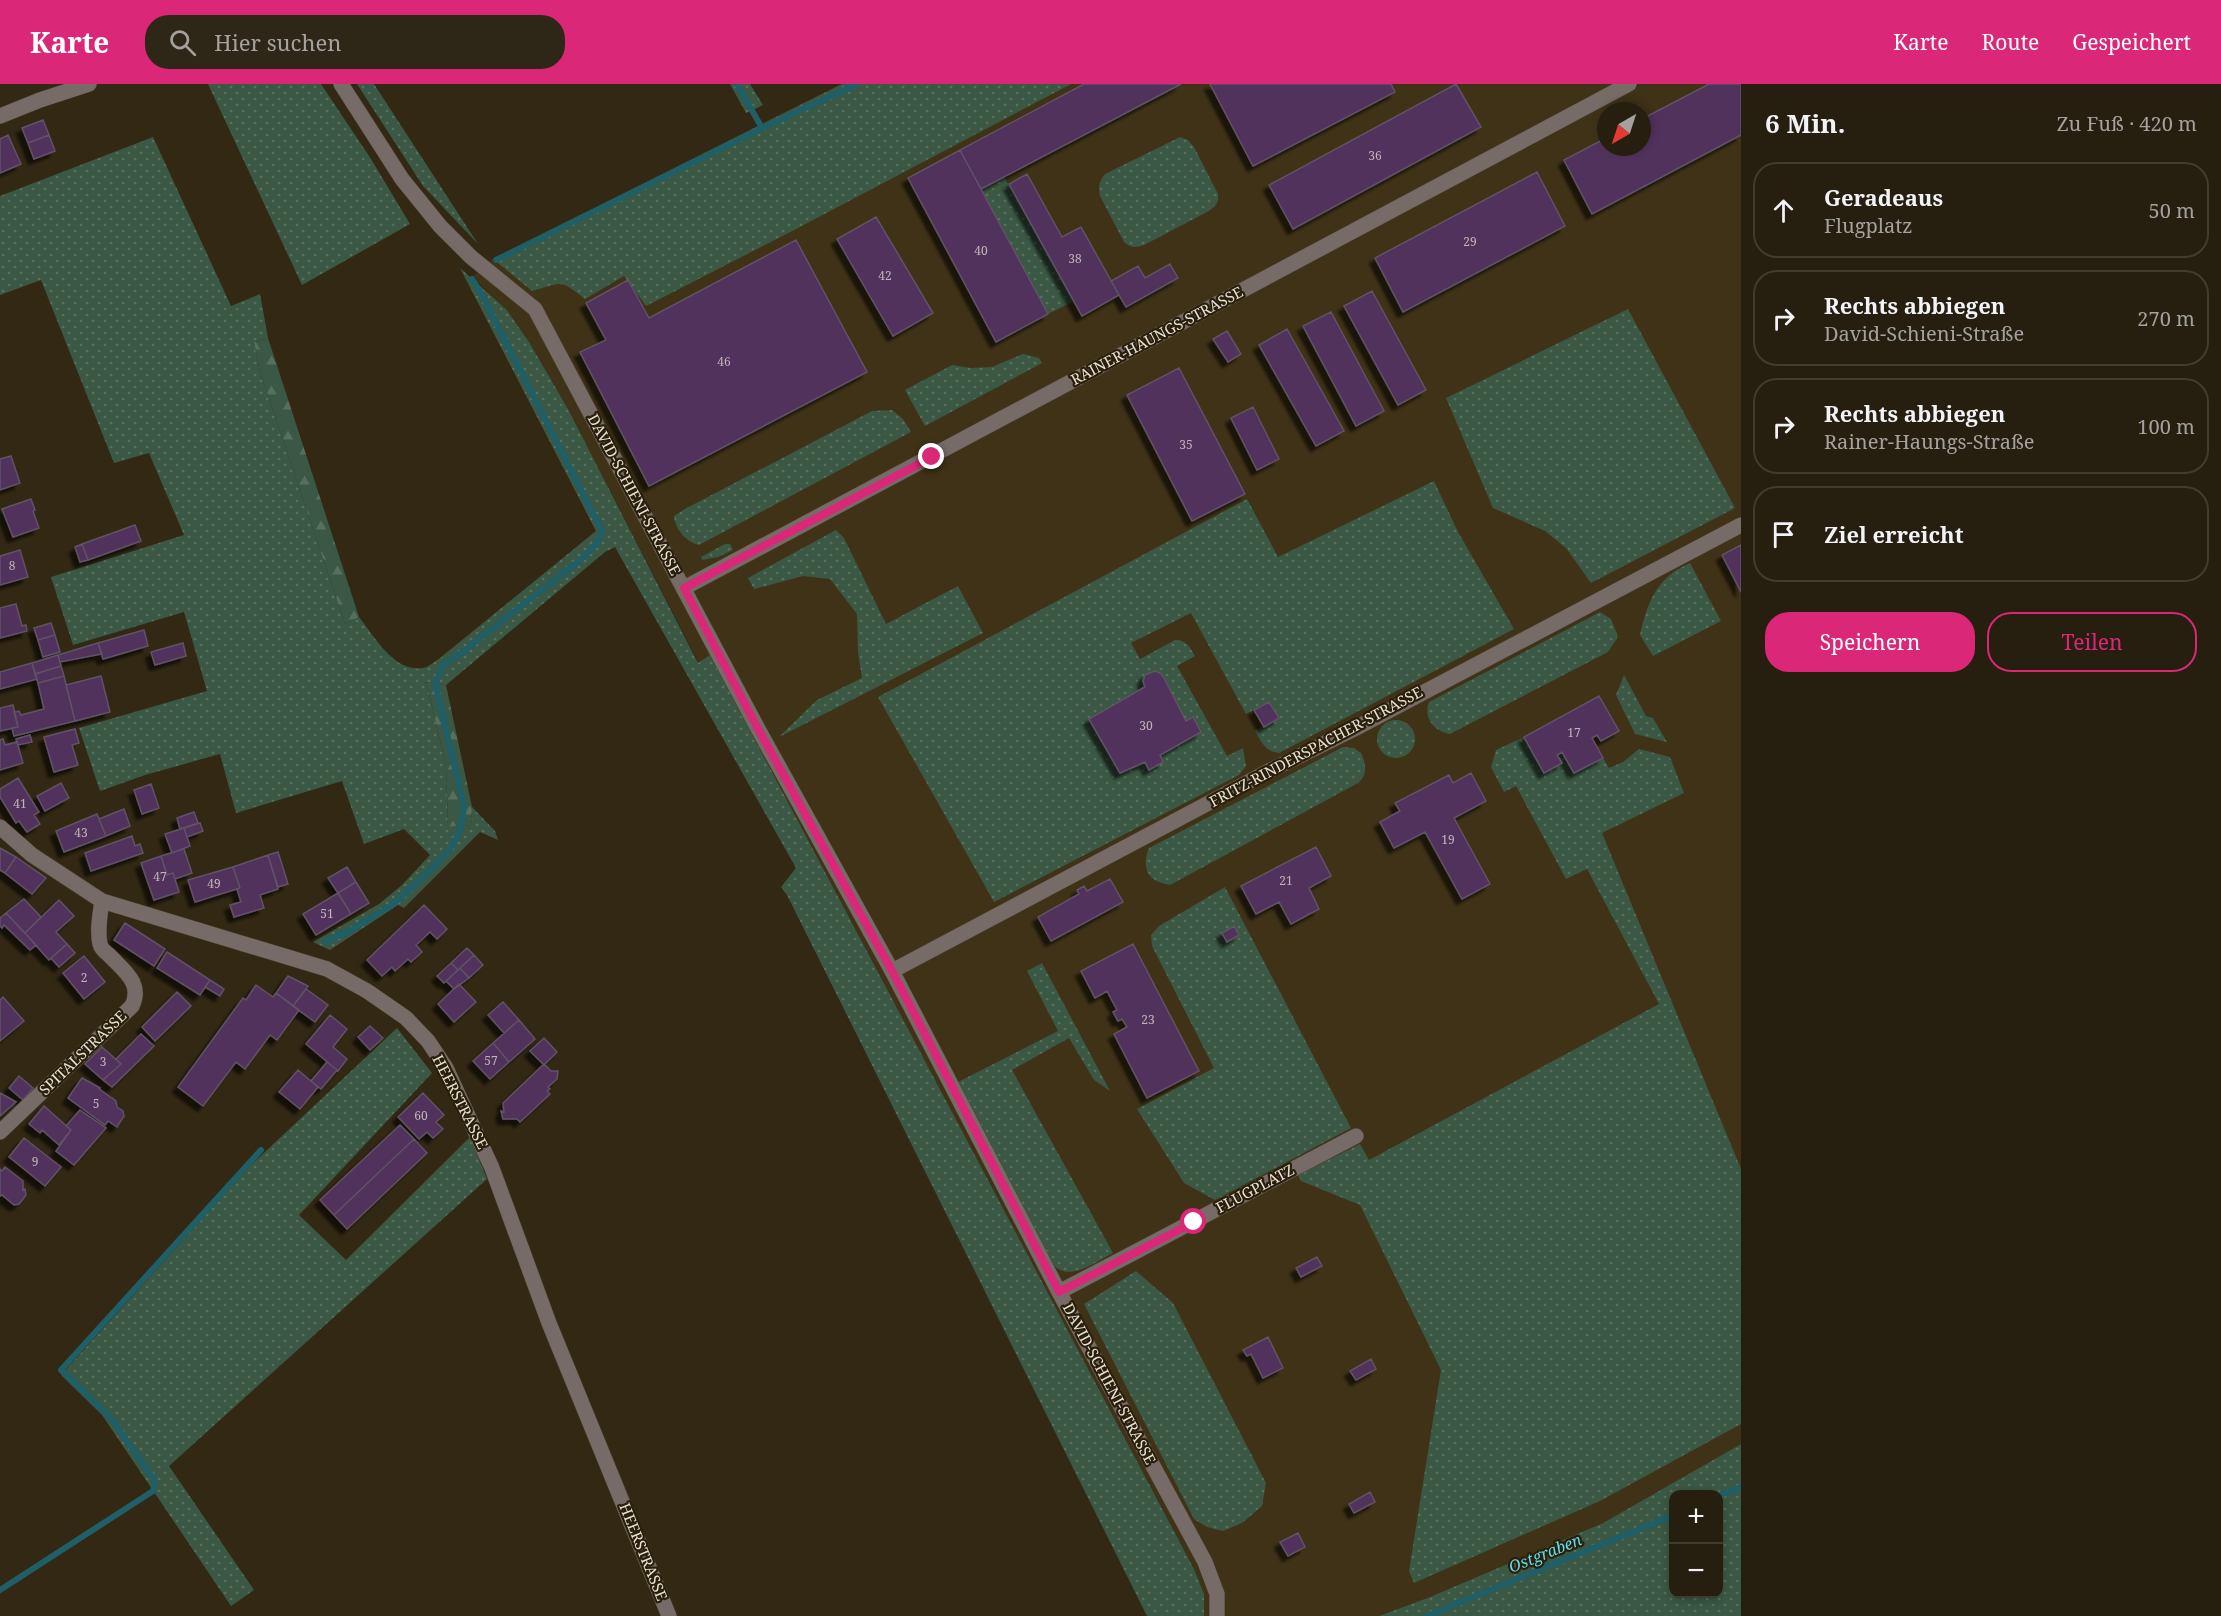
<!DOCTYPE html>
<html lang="de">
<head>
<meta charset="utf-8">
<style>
  body { margin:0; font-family:"Noto Serif",serif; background:#2e2718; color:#f1f3f6 }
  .controls { position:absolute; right:18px; bottom:18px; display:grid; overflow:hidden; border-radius:12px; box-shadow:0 3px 9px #0003 }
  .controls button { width:54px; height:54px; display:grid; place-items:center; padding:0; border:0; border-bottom:2px solid #423c2f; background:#261e0f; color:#f1f3f6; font:30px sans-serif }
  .compass { position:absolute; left:1597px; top:18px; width:54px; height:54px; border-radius:50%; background:#261e0f; box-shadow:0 3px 9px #0003; rotate:219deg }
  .stop { position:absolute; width:18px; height:18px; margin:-14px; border:4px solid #db2777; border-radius:50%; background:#fff }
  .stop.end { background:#db2777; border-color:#fff; box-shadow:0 2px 6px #0008 }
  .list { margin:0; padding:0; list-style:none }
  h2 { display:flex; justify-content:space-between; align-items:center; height:78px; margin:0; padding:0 24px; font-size:26px }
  h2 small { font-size:20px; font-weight:400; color:#a4a29e }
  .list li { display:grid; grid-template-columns:39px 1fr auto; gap:18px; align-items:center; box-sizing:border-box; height:96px; margin:0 12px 12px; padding:0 12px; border:2px solid #423c2f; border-radius:24px }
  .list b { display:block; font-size:22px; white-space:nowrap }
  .list p { margin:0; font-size:20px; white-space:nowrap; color:#a4a29e }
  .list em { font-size:20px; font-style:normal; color:#a4a29e }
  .actions { display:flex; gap:12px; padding:18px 24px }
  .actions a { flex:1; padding:14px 0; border:2px solid #db2777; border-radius:24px; text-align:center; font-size:21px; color:#db2777 }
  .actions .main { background:#db2777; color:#fff }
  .icon { flex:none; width:33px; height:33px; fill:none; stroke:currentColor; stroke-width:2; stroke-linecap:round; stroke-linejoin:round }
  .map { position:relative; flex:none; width:1741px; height:1532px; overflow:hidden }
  header { display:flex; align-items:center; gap:36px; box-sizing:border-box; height:84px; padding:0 30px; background:#db2777; color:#fff }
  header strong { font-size:28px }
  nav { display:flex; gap:33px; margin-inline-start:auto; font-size:21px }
  .search { width:420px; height:54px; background:#2e2718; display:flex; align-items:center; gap:15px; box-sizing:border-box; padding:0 21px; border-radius:24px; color:#a4a29e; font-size:22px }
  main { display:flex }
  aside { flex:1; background:#261e0f }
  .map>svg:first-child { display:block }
  .built { fill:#403217; fill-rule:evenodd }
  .grass { fill:url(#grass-dots); fill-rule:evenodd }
  .forest { fill:url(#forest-firs) }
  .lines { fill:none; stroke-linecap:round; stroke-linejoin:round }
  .stream { stroke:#1e5f68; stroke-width:6 }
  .building { fill:#51315c; stroke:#605265; stroke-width:1.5; filter:url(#shadow) }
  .minor-casing { stroke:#504633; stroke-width:16 }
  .minor { stroke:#776b67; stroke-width:15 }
  .route { stroke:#db2777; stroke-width:8 }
  .labels { text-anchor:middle; stroke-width:4.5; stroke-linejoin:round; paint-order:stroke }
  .number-label { font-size:12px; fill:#c2b5b7 }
  .street-label { font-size:15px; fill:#e8e1d5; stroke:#291f0b }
  .water-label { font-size:16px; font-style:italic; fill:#61dcee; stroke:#291f0b }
</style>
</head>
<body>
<header>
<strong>Karte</strong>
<div class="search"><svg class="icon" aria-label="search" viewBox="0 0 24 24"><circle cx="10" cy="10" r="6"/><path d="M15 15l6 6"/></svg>Hier suchen</div>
<nav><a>Karte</a><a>Route</a><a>Gespeichert</a></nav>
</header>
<main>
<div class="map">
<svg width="1741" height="1532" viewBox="0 0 1741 1532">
  <defs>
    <pattern id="grass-dots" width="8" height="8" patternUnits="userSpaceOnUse" patternTransform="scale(1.5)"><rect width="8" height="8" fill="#3a5843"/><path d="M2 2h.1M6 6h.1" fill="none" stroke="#56705d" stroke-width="1.8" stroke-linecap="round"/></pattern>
    <pattern id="forest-firs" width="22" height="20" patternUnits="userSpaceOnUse" patternTransform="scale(1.5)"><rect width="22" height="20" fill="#3a5843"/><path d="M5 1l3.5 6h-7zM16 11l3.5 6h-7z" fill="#56705d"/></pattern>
    <filter id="shadow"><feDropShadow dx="-5.5" dy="5.5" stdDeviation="1.5" flood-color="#0009"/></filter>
  </defs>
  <rect width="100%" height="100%" fill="#332814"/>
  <path class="built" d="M842,0H1741V1360L1603,1439L1430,1513L1379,1532H1204V1510L1194,1485L710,572L699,579L568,325L529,258L506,225L472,193L491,176ZM1606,27H1642V63H1606Z"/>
  <path class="grass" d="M208,0H321L371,75L410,140L302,201Z
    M357,0H374L478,160L423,102Z
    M730,0H750L763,21L746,29Z
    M842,0H1071L796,145L646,222L624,192L585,215C558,194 563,199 532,207L493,175Z
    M153,53L231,222L260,210L268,254L254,258L260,288L345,540L359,533C374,552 394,589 423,584C429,583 435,577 440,574L596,447L460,184L506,225L529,258L568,325L698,579L710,571L1194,1485L1204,1510V1532H1147L787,811L781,803L796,784L615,463L605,468L446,601L424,598L428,605L446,683L448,743L471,741L472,723L495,747L498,756L480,748L404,824L398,821L330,866L313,858L379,820L402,801L430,771L404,745L364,760L342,697L236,729L220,670L145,691L100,707L79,644L207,607L184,528L73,561L51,493L184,451L149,369L114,379L41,196L0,211V112Z
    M1180,53L1188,56L1194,63L1218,110C1219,119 1216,122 1209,127L1144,161C1135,164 1131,164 1124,158L1100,112C1098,102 1099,98 1105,90Z
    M1004,93L1074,217L1048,230L981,105Z
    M1628,225L1735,424L1591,499L1566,464L1545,447L1493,424L1446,314Z
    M1023,270L1039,274L1042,279L925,342L905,306L952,281L971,284L992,283Z
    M892,326L903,335L911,348L699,461C686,458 675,445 674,432L685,425L872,327Z
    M1434,397L1458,448L1514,545L1279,669C1265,667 1262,659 1255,647L1278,634L1270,618L1246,630L1191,529L1131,559L1140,575L1175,556C1186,556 1190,563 1195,572L1177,582L1227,672L1243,664L1246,682L1239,691L994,818L878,613L1247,415L1278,473Z
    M836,446L844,454L886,540L958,502L983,549L779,653L817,616L862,594L858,568L857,530L830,495L803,492L754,505L748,494Z
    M725,460H730L733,466L718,473L702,476L701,473Z
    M1690,479L1721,537L1653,572L1640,551C1648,517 1656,494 1690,479Z
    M1600,528L1611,535L1618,553L1608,568L1450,650C1434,647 1423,634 1429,618Z
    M1624,591L1646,632L1653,634L1667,658L1635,650L1616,611Z
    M1377 655a19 19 0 1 1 38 0a19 19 0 1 1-38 0Z
    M1524,653L1544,689L1562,679L1557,671L1562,668L1574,689L1603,674L1609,684L1623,678L1639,665L1670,673L1684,709L1602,749L1741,1085V1340L1600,1417L1414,1499L1409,1487L1441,1286L1360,1121L1301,1097L1298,1091L1360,1060L1369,1076L1659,920L1587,785L1566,795L1516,702L1504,708L1491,683L1496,666Z
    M1343,663L1354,664L1361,669C1366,680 1368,691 1358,699L1170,801C1148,798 1141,785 1149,764Z
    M1225,803L1351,1044L1215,1116L1184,1099L1137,1025L1214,984L1152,862L1151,851L1159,842Z
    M1042,879L1110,1007L1094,996L1069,954L1012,986L1113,1169C1093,1179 1067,1201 1050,1177L956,999L1058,947L1027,887Z
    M397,944L432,989L299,1131L346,1176L470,1053L487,1095L169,1382L254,1506L231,1522L102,1331L61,1291L249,1083Z
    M1136,1187L1173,1219L1266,1399L1262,1422L1242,1439L1223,1447L1207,1443L1194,1435L1084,1220Z
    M1741,1360V1532H1379L1430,1513L1603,1439ZM1718,1410V1510H1674V1410Z"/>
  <path class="forest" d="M268,254L359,533L345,540L260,288L254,258Z
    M424,598L446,601L472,723L471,741L448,743L446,683L428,605Z"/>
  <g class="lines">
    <path class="stream" d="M762,44L857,0
      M496,176L762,44L737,0
      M325,858L351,846L391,822L433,784L452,762L460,747L464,723L435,599L444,580L464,567L585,472L597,459L602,447L481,209L472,195
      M1718,1412L1741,1403
      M0,1506L153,1407L155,1397L110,1333L61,1286L261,1066
      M1427,1532L1674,1431"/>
  </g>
  <path class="building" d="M1084,0H1181L981,105L960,66Z
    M1210,0H1391L1395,8L1253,82Z
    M1456,0L1481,43L1293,145L1269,101Z
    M1709,0H1741V51L1592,130L1564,76L1606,54V63H1642V35Z
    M43,36L49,51L28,59L22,44Z
    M8,51L21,80L0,89V55Z
    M49,51L55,67L34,75L28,59Z
    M960,66L1048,230L996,258L908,94Z
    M1537,88L1565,142L1403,228L1375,174Z
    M1027,90L1062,153L1081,143L1119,211L1082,232L1009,100Z
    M876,133L933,229L893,252L837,155Z
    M796,156L867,288L649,402L580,268L606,256L586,219L628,196L649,234Z
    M1170,180L1178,194L1126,223L1111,197L1138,182L1145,194Z
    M1372,207L1426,306L1398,321L1344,222Z
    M1331,228L1384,327L1356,342L1303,242Z
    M1287,245L1344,347L1316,362L1259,261Z
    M1227,247L1241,270L1228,278L1213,255Z
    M1179,284L1245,410L1192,437L1127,311Z
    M1253,323L1279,375L1257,386L1231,334Z
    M11,372L20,399L0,406V375Z
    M31,415L35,426L33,427L39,444L13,453L2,425Z
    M135,441L141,457L88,476L82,460Z
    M82,460L88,476L80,478L75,463Z
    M1741,461V508L1722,471Z
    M20,466L28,493L0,501V472Z
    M16,520L22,542L26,541L27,547L0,554V524Z
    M51,539L55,551L38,556L34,544Z
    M144,546L148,562L103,575L98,559Z
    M55,551L60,568L43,573L38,556Z
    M98,559L102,570L60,578L58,571Z
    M183,559L186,572L155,581L151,568Z
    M58,571L61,582L35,590L32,579Z
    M32,579L37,595L0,605V588Z
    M61,582L64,592L38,599L35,590Z
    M1155,587L1160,589L1164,594L1186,637L1193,633L1201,648L1160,671L1163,678L1149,686L1145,678L1120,689L1089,635L1145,603L1143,597L1145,591Z
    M64,592L75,637L14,652L12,644L18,643L14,628L19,627L21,631L44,625L38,599Z
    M101,592L110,628L75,637L66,601Z
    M1599,612L1619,647L1601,657L1597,651L1592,654L1603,674L1574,689L1562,668L1557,671L1562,679L1544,689L1524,653Z
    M1269,618L1279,634L1264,643L1254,626Z
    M13,621L18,643L0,647V624Z
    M75,645L79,659L72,661L78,681L54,688L44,653Z
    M30,651L32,658L18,661L16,655Z
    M3,655L5,661L17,658L23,679L0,686V656Z
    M1471,689L1486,717L1454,734L1490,800L1462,815L1425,748L1394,764L1380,738L1400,727L1395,719L1449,691L1453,699Z
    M18,694L39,728L34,731L40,740L27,748L19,737L16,739L0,713V705Z
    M61,699L69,714L45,727L37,712Z
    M151,700L159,724L142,730L134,706Z
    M124,725L130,742L106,752L99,735Z
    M194,728L198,739L180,745L177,734Z
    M97,730L106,752L64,768L56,747Z
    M200,739L203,747L187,753L184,744Z
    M184,744L190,762L172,769L165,750Z
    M132,752L135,762L140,760L143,769L91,787L85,769Z
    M1316,763L1331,792L1309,804L1319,825L1291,840L1279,818L1256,830L1241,802Z
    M0,764L16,773L5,789L0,786Z
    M184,765L192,789L175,795L173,789L167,791L161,772Z
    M278,768L288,800L278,803L268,771Z
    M268,771L278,805L260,811L264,824L234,833L230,821L241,818L237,805L240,804L233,783Z
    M161,772L167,791L173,789L179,808L154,816L141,779Z
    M16,773L46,794L32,810L5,789Z
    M233,783L240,804L195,818L188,796Z
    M347,783L356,798L338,809L328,794Z
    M1110,795L1123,818L1051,857L1038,833L1079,810L1077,806L1084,802L1087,807Z
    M356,798L369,819L351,830L338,809Z
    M338,809L351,830L316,851L303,830Z
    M24,815L41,833L25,849L6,829Z
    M59,816L74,832L56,848L67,860L49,876L25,849Z
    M424,821L447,845L437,855L430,848L416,861L422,868L411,878L408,875L395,887L392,883L382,892L367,876Z
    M6,829L36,861L30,866L4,841L2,844L0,842V834Z
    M125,839L165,865L154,882L114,856Z
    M1234,842L1239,851L1227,858L1222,849Z
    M67,860L75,869L59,883L51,874Z
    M1133,860L1199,987L1147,1014L1114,950L1127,943L1122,935L1118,937L1113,928L1117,926L1107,907L1095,914L1081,887Z
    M467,864L474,871L458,886L451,879Z
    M167,868L210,896L200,911L157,884Z
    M474,871L483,881L469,894L460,884Z
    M84,872L105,898L84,915L63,889Z
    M451,879L458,886L444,899L437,892Z
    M460,884L469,894L454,905L446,897Z
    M288,892L308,902L293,922L276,909Z
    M210,896L224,905L220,912L205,903Z
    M459,900L476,918L454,938L438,920Z
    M256,901L273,913L276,909L299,926L277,956L270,951L245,985L236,978L203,1022L178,1003L243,914L246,916Z
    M306,905L328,921L315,938L293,922Z
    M177,908L191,922L155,957L142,943Z
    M3,913L24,937L0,957V916Z
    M503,918L519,936L504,949L488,931Z
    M330,931L347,945L333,963L347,975L338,987L306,960Z
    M519,936L535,955L509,978L493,959Z
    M370,942L383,954L370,966L358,953Z
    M141,950L154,962L112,1003L103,996L121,980L116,975Z
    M544,954L557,968L544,981L530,967Z
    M493,959L509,978L490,995L473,977Z
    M102,963L121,980L103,996L85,980Z
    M327,978L337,986L321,1005L311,997Z
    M544,980L551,987H558L557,995L548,1003L550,1005L547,1007L550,1010L520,1038L517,1035H503L501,1027L504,1028L503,1019Z
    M298,986L318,1003L300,1025L279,1008Z
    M19,992L33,1004L23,1016L9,1004Z
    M82,994L100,1004L99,1005L116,1017L117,1023L123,1027L124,1032L117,1043L108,1037L105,1041L68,1014Z
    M0,1009L16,1018L0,1032Z
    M423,1009L444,1031L436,1038L443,1045L433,1054L427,1048L419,1055L398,1033Z
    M44,1022L71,1046L59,1061L42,1046L40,1049L29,1040Z
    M80,1026L106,1044L74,1081L56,1067L71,1046L66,1042Z
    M400,1041L414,1055L334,1131L320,1116Z
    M24,1054L61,1083L45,1102L9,1073Z
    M414,1055L427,1069L347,1145L334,1131Z
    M5,1083L23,1097V1106L25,1105L26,1111L19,1120L14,1121L2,1111L0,1112V1085L2,1087Z
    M1317,1173L1322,1182L1301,1193L1296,1184Z
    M1268,1253L1283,1284L1263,1294L1251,1270L1247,1272L1243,1266Z
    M1371,1275L1376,1285L1356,1296L1350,1287Z
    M1370,1408L1375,1418L1354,1429L1349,1420Z
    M1298,1449L1305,1463L1288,1472L1280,1458Z"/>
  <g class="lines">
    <defs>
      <path id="minor" d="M341,0L402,95L440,142L471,173L535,225L757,643L892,887L1059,1208L1205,1478L1217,1510V1532
        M0,32L40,16L89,0
        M684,504L1629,0
        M0,743L32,771L102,817L327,885L367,907L406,934L428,957L446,984L492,1084L549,1239L669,1532
        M892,887L1267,688L1358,643L1741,441
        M0,1048L132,922C143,899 124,887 109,871C105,868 101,864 100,860C97,846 100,831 102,817
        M1059,1208L1356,1052"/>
    </defs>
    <use href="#minor" class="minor-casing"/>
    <use href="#minor" class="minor"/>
  </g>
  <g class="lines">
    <path class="route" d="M932,373L684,504L757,643L892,887L1059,1208L1194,1138"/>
  </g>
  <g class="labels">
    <g class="number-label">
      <text x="1375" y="76">36</text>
      <text x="1470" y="162">29</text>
      <text x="981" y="171">40</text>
      <text x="1075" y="179">38</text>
      <text x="885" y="196">42</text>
      <text x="724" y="282">46</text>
      <text x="1186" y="365">35</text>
      <text x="12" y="486">8</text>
      <text x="1146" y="646">30</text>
      <text x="1574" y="653">17</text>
      <text x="20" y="724">41</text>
      <text x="81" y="753">43</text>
      <text x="1448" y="760">19</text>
      <text x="160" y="797">47</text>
      <text x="1286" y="801">21</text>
      <text x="214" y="804">49</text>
      <text x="327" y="834">51</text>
      <text x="84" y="898">2</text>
      <text x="1148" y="940">23</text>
      <text x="491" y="981">57</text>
      <text x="103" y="982">3</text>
      <text x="96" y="1024">5</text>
      <text x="421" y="1036">60</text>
      <text x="35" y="1082">9</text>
    </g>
    <g class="street-label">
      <text transform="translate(1157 252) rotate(-28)" y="5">RAINER-HAUNGS-STRASSE</text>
      <text transform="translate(634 411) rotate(62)" y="5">DAVID-SCHIENI-STRASSE</text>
      <text transform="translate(1316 663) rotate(-28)" y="5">FRITZ-RINDERSPACHER-STRASSE</text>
      <text transform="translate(83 969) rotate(-44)" y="5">SPITALSTRASSE</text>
      <text transform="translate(460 1018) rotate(63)" y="5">HEERSTRASSE</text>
      <text transform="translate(1255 1105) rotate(-28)" y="5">FLUGPLATZ</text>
      <text transform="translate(1109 1300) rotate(62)" y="5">DAVID-SCHIENI-STRASSE</text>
      <text transform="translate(643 1468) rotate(68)" y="5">HEERSTRASSE</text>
    </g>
    <g class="water-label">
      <text transform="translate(1545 1469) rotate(-22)" y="6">Ostgraben</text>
    </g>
  </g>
</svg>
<div class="controls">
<button>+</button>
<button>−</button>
</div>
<svg class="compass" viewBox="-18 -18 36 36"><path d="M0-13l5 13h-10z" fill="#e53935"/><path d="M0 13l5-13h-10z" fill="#a4a29e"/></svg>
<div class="stop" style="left:1194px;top:1138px"></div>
<div class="stop end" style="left:932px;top:373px"></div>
</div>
<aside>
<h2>6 Min.<small>Zu Fuß · 420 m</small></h2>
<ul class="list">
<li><svg class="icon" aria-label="ahead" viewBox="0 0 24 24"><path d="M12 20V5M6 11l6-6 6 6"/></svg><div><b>Geradeaus</b><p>Flugplatz</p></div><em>50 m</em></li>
<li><svg class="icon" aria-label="right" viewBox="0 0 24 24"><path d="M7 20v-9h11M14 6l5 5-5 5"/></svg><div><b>Rechts abbiegen</b><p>David-Schieni-Straße</p></div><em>270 m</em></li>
<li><svg class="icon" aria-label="right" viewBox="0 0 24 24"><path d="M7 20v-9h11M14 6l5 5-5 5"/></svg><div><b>Rechts abbiegen</b><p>Rainer-Haungs-Straße</p></div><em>100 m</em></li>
<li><svg class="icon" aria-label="arrive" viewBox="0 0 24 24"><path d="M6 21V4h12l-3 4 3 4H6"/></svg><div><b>Ziel erreicht</b></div></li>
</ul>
<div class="actions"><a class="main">Speichern</a><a>Teilen</a></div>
</aside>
</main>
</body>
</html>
